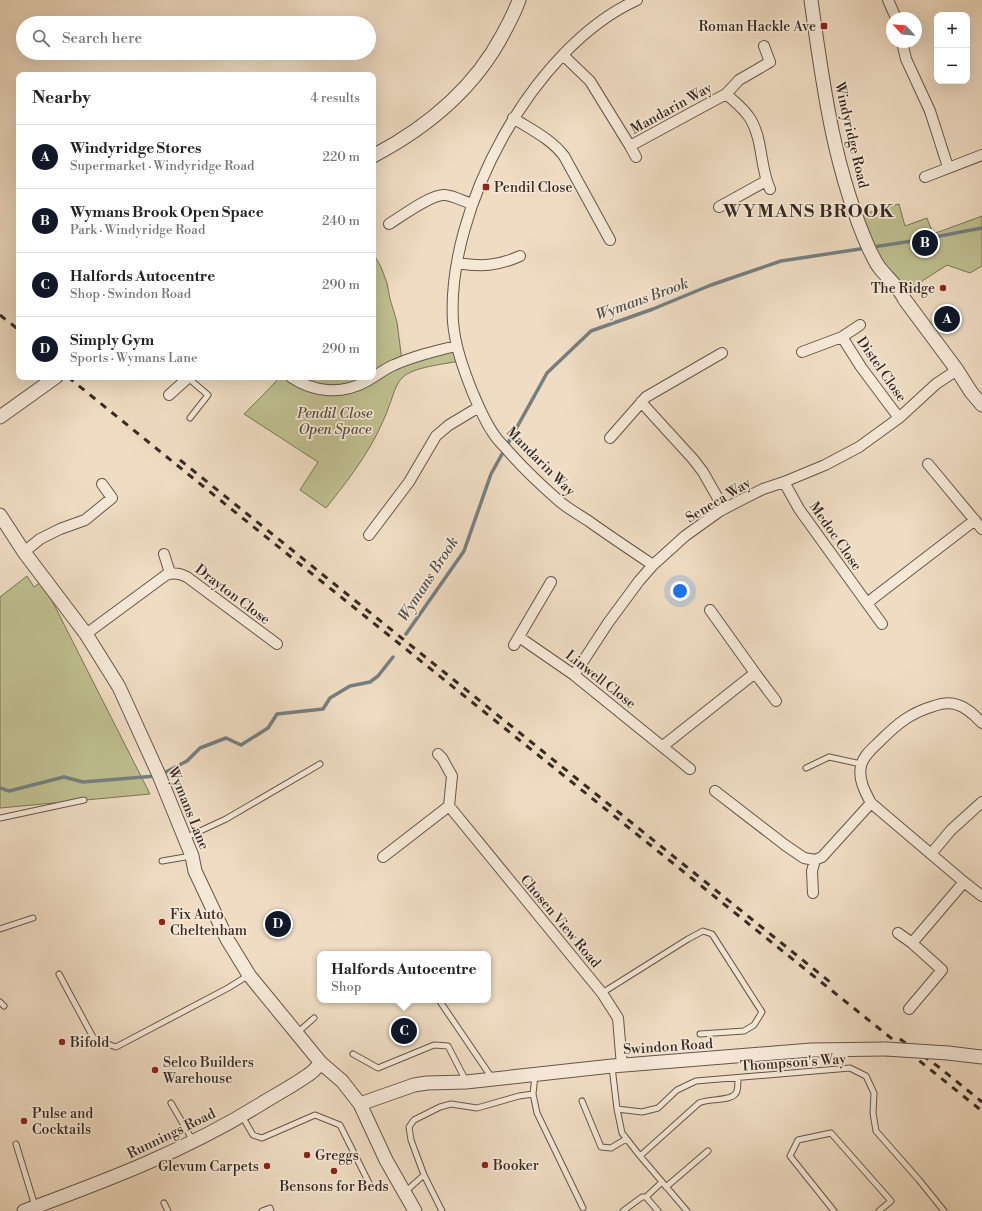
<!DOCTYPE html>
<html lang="en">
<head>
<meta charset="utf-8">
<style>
  body { margin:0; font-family:"Libre Bodoni",serif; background:#f2f2f2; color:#222 }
  .controls { position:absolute; right:12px; top:12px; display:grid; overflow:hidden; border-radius:8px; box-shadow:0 4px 16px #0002 }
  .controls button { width:36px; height:36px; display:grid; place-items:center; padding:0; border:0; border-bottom:1px solid #e0e0e0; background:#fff; color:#222; font:20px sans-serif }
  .compass { position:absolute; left:886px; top:12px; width:36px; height:36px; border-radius:50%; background:#fff; box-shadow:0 4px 16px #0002; rotate:296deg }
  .you { position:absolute; left:680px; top:591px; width:14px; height:14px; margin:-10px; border:3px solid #fff; border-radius:50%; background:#1a73e8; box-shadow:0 0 0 6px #1a73e833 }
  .badge { display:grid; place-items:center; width:26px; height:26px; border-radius:50%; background:#111827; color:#fff; font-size:13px; font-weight:700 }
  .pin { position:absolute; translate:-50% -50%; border:2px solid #fff; box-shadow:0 1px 4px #0006 }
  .popup { position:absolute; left:317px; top:951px; width:174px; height:52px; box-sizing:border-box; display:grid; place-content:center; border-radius:8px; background:#fff; filter:drop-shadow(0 1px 3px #0005); font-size:13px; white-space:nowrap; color:#767676 }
  .popup b { font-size:15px; color:#222 }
  .popup::after { content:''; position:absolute; left:50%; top:100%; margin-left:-8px; border:8px solid transparent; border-top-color:#fff }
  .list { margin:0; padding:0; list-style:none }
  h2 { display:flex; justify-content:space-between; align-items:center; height:52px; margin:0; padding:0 16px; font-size:17px }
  h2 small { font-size:13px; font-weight:400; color:#767676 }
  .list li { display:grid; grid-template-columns:26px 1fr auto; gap:12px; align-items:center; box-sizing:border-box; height:64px; padding:0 16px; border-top:1px solid #e0e0e0 }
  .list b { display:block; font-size:15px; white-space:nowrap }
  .list p { margin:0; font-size:13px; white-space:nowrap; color:#767676 }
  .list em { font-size:13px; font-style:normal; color:#767676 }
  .icon { flex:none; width:22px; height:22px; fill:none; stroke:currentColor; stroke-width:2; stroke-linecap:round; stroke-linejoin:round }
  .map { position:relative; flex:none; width:982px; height:1211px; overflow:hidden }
  .search { position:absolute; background:#fff; box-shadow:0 4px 16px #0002; left:16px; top:16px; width:360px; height:44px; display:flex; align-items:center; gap:10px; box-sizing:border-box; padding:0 14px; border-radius:22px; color:#767676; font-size:15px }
  .panel { position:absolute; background:#fff; box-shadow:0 4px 16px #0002; left:16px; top:72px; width:360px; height:308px; border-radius:8px }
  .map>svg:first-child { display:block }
  .green { fill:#bfbf8f; stroke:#7a7459 }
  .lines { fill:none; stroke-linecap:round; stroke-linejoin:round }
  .stream { stroke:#757f81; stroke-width:3.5 }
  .service-casing { stroke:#64564b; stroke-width:7 }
  .minor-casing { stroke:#64564b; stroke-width:12 }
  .tertiary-casing { stroke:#64564b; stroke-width:15 }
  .service { stroke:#f5e8d7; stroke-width:5 }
  .minor { stroke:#f5e8d7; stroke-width:10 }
  .tertiary { stroke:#f5e8d7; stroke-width:13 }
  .rail { stroke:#352a23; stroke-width:3; stroke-dasharray:7 7; stroke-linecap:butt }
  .tertiary-bridge-casing { stroke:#64564b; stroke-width:15; stroke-linecap:butt }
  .tertiary-bridge { stroke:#f5e8d7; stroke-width:13 }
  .poi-dot { fill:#8f2418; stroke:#f5e8d7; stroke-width:1.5 }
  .labels { text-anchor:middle; stroke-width:3.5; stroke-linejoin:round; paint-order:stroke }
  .poi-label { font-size:14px; fill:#352a23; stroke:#f5e8d7; text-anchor:start }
  .street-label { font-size:14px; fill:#352a23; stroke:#f5e8d7 }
  .park-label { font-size:14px; font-style:italic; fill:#584f3e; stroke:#f5e8d7 }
  .water-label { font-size:15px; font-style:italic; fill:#504e4a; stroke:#f5e8d7 }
  .district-label { font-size:18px; font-weight:bold; letter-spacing:1px; fill:#352a23; stroke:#f5e8d7 }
</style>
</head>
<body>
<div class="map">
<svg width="982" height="1211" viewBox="0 0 982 1211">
  <rect width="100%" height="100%" fill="#efdcc2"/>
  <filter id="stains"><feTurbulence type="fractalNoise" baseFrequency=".005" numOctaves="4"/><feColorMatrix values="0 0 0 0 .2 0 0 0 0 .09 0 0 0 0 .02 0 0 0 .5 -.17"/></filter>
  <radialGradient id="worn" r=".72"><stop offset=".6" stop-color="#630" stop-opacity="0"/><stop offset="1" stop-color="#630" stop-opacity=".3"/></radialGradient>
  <path class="green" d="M899,204L905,226L927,218L933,234L982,216V266L970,273L947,265L902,294L856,216Z
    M373,253L381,267L387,283L390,299L397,322L402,361L456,346L460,361C445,364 412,367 402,378C395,385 393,397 389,406C386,416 381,425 377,434C363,461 345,484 326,508L300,490L318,462L244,414L262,396L280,377H373Z
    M27,576L34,587L42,581L150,794L0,808V597Z"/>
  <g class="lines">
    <path class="stream" d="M406,634L464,551L491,474L547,373L591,331L653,309L711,285L781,261L919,240L982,228
      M162,774L187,761L200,748L226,738L241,745L268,728L277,714L323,709L330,698L350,686L370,682L378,676L393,657
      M0,788L9,791L64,777L83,782L156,776"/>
    <defs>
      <path id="service" d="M188,378L208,395L190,418
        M806,768L829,757L861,764
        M0,818L84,800
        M185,838L226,819L320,764
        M162,861L191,856
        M0,929L33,918
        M59,974L94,1039L116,1047L228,988L249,975
        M602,993L688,939L703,931L712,934L762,1012L754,1025L744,1031L700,1034
        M439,1000L492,1078
        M0,1002L4,1006
        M297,1033L314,1018
        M353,1054L378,1068L434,1045L448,1046L466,1081
        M612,1067L617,1109L622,1133L640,1156L687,1211
        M533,1094L537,1113L583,1208
        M582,1101L601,1147L611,1148L626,1139
        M171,1103L193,1141
        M617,1109L642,1112L658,1108L677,1090L696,1081L850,1068L866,1076L874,1093L873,1113L876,1131L919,1180L944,1211
        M242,1116L253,1135L262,1138L315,1115L340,1125L371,1187
        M16,1144L35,1206
        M640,1156L699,1103C709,1098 734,1102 737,1091C738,1087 738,1082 738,1078
        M424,1175L442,1211
        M666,1187L708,1151
        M405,1192L424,1175L411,1140L409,1127L414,1120L440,1107L451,1104L477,1108L519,1096L533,1094L535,1075
        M646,1197L658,1211
        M164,1203L168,1211
        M262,1211L270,1208L271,1211
        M623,1211L642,1197H646L662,1182
        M834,1211L790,1156L798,1140L831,1133L891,1201L879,1211"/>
      <path id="minor" d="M637,0C533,47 446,209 453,322C455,346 463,368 472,391C478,405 484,420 493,433C497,440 504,446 509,452C524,469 541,485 558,500C568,509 580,515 590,522C611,537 632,551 653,565
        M888,0L896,18
        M902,42L906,59L930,111L948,167
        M563,55L590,81L630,146L636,157
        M726,94C735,102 745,109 751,120C763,141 760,168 770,189
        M513,118C532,130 551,139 564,156L610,240
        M630,146L726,94L739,80L770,62L764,46
        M925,177L982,155
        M719,207L766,181
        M389,224C402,216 431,194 445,195C454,196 463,201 472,204
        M457,263C481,267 498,266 520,256
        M842,337L861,367L899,418
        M802,352L842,337L860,325
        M291,377C313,392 341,395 365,382C375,377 384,369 394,365C414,356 435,351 456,346
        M169,395L189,377
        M641,402L693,459L703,472L724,509
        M610,438L646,397L722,353
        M928,464L982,529
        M784,482L799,509L882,624
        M369,535L409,482L436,436L449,425L479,407
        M24,552L40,539L60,529L85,520L112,498L102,484
        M164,554L170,573
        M867,603L975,520
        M710,610L755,673L776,701
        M86,634L166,575C174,572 180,573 187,577L277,644
        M519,637L574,675L690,769
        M514,645L551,582
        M574,675L608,623L639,581L653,565L685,536L720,511L743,499L763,489L784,482L825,465L859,447L899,418L936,384L957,370
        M982,723C975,716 968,708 958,705C950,702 942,703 934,706C910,713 897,724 879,742C872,749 863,756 861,766C858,779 865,792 871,803L964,882L982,896
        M663,746L755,673
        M715,791L785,845L804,858L815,860L822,857L871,803
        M449,806L602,993L618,1018L622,1066
        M931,854L951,830L982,802
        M383,857L449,806L452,776L442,758L438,754
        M813,893L812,871L815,860
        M898,933L912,943L942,970L909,1009
        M912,943L964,882"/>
      <path id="tertiary" d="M811,0C823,86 834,171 870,251C873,256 875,262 879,267C888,279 898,286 905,300L957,370L971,392L982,405
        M373,156C428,127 474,89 503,34C509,23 515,12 519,0
        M0,417L56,377
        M0,515L24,552L86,634L119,687L159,775L192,856L195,871L227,939L249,975L321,1063L342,1081L360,1104L386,1160L415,1211
        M948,1053L982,1057
        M360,1104L414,1085L427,1083L466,1082L612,1066L811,1050L886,1049
        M24,1211C108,1180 188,1150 264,1102C279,1093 294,1085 308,1075C313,1072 317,1067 321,1063"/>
    </defs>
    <use href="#service" class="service-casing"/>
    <use href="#minor" class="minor-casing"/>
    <use href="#tertiary" class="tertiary-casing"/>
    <use href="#service" class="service"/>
    <use href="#minor" class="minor"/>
    <use href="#tertiary" class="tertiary"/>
    <path class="rail" d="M0,315L19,330
      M68,377L230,508L982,1111
      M180,460L835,986
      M900,1039L940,1068L982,1102"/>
    <defs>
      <path id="tertiary-bridge" d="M886,1049L948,1053"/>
    </defs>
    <use href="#tertiary-bridge" class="tertiary-bridge-casing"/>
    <use href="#tertiary-bridge" class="tertiary-bridge"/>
  </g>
  <g class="poi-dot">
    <rect x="820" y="22" width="8" height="8" rx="2"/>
    <rect x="482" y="183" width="8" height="8" rx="2"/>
    <circle cx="943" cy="288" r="4"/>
    <circle cx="162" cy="922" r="4"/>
    <circle cx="62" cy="1042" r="4"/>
    <circle cx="155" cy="1070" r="4"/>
    <circle cx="24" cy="1121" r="4"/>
    <circle cx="307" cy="1155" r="4"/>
    <circle cx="485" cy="1165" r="4"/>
    <circle cx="267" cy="1166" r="4"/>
    <circle cx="334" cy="1171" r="4"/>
  </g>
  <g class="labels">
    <g class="poi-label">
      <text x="816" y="31" text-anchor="end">Roman Hackle Ave</text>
      <text x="494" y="192">Pendil Close</text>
      <text x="935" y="293" text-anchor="end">The Ridge</text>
      <text x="170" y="919">Fix Auto<tspan x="170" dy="16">Cheltenham</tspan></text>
      <text x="70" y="1047">Bifold</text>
      <text x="163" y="1067">Selco Builders<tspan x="163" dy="16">Warehouse</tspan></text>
      <text x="32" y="1118">Pulse and<tspan x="32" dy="16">Cocktails</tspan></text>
      <text x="315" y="1160">Greggs</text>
      <text x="493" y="1170">Booker</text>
      <text x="259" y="1171" text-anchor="end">Glevum Carpets</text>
      <text x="334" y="1191" text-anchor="middle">Bensons for Beds</text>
    </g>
    <g class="street-label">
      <text transform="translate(671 108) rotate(-29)" y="5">Mandarin Way</text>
      <text transform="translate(852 135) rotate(77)" y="5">Windyridge Road</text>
      <text transform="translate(882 369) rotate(55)" y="5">Distel Close</text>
      <text transform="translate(541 461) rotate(45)" y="5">Mandarin Way</text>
      <text transform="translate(718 500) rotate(-31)" y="5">Seneca Way</text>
      <text transform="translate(836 536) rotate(55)" y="5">Medoc Close</text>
      <text transform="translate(233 594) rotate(37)" y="5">Drayton Close</text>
      <text transform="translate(601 679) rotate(38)" y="5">Linwell Close</text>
      <text transform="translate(189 808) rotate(68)" y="5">Wymans Lane</text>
      <text transform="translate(561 921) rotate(50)" y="5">Chosen View Road</text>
      <text transform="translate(668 1046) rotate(-4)" y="5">Swindon Road</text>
      <text transform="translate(793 1062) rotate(-4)" y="5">Thompson's Way</text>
      <text transform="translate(171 1133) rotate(-26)" y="5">Runnings Road</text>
    </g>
    <g class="park-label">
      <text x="335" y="418">Pendil Close<tspan x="335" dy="16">Open Space</tspan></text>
    </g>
    <g class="water-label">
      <text transform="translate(642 299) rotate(-20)" y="5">Wymans Brook</text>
      <text transform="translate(428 579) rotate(-57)" y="5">Wymans Brook</text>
    </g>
    <g class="district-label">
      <text x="809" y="217">WYMANS BROOK</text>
    </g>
  </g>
  <rect width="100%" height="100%" filter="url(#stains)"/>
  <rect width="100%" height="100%" fill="url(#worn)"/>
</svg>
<div class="controls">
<button>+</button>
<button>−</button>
</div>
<svg class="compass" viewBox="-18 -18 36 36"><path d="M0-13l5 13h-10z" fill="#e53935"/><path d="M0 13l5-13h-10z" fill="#767676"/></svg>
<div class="you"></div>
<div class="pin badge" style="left:947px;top:319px">A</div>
<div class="pin badge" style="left:925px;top:243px">B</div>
<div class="pin badge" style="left:404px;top:1031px">C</div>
<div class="popup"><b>Halfords Autocentre</b>Shop</div>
<div class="pin badge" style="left:278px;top:924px">D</div>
<div class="search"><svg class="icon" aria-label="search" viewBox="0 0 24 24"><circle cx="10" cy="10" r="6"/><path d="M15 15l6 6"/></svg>Search here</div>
<section class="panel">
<h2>Nearby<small>4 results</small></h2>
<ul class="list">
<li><span class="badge">A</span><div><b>Windyridge Stores</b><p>Supermarket · Windyridge Road</p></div><em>220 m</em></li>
<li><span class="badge">B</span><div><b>Wymans Brook Open Space</b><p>Park · Windyridge Road</p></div><em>240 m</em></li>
<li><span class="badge">C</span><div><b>Halfords Autocentre</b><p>Shop · Swindon Road</p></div><em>290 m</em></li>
<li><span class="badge">D</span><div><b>Simply Gym</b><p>Sports · Wymans Lane</p></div><em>290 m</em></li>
</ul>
</section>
</div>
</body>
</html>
